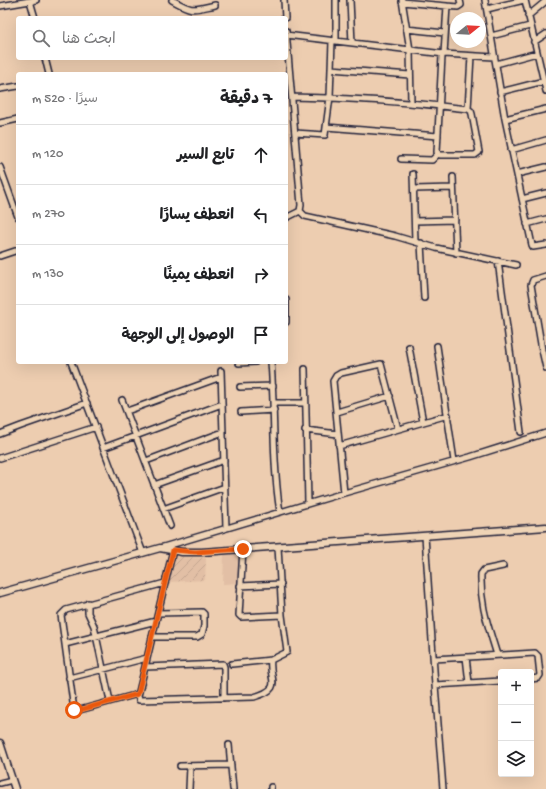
<!DOCTYPE html>
<html lang="ar">
<head>
<meta charset="utf-8">
<style>
  body { margin:0; font-family:"Gochi Hand","Playpen Sans Arabic",sans-serif; background:#f6f6f6; color:#202124; direction:rtl }
  .controls { position:absolute; right:12px; bottom:12px; display:grid; overflow:hidden; border-radius:4px; box-shadow:0 4px 16px #0002 }
  .controls button { width:36px; height:36px; display:grid; place-items:center; padding:0; border:0; border-bottom:1px solid #e0e0e0; background:#fff; color:#202124; font:20px sans-serif }
  .compass { position:absolute; left:450px; top:12px; width:36px; height:36px; border-radius:50%; background:#fff; box-shadow:0 4px 16px #0002; rotate:72deg }
  .stop { position:absolute; width:12px; height:12px; margin:-9px; border:3px solid #ea580c; border-radius:50%; background:#fff }
  .stop.end { background:#ea580c; border-color:#fff; box-shadow:0 1px 4px #0008 }
  .list { margin:0; padding:0; list-style:none }
  h2 { display:flex; justify-content:space-between; align-items:center; height:52px; margin:0; padding:0 16px; font-size:17px }
  h2 small { font-size:13px; font-weight:400; color:#757577 }
  .list li { display:grid; grid-template-columns:26px 1fr auto; gap:12px; align-items:center; box-sizing:border-box; height:60px; padding:0 16px; border-top:1px solid #e0e0e0 }
  .list b { display:block; font-size:15px; white-space:nowrap }
  .list em { font-size:13px; font-style:normal; color:#757577 }
  .icon { flex:none; width:22px; height:22px; fill:none; stroke:currentColor; stroke-width:2; stroke-linecap:round; stroke-linejoin:round }
  .map { position:relative; flex:none; width:546px; height:789px; overflow:hidden; direction:ltr }
  .search { position:absolute; background:#fff; box-shadow:0 4px 16px #0002; left:16px; top:16px; width:272px; height:44px; display:flex; align-items:center; gap:10px; box-sizing:border-box; padding:0 14px; border-radius:4px; color:#757577; font-size:15px }
  .panel { position:absolute; background:#fff; box-shadow:0 4px 16px #0002; left:16px; top:72px; width:272px; height:292px; border-radius:4px; direction:rtl }
  .map>svg:first-child { display:block }
  .built { fill:#e2bfa5 }
  .industrial { fill:url(#industrial-furrows) }
  .lines { fill:none; stroke-linecap:round; stroke-linejoin:round }
  .minor-casing { stroke:#22223b; stroke-width:8 }
  .major-casing { stroke:#22223b; stroke-width:9 }
  .minor { stroke:#efd4b6; stroke-width:5 }
  .major { stroke:#efd4b6; stroke-width:6 }
  .route { stroke:#ea580c; stroke-width:5 }
</style>
</head>
<body>
<div class="map">
<svg width="546" height="789" viewBox="0 0 546 789">
  <defs>
    <pattern id="industrial-furrows" width="10" height="10" patternUnits="userSpaceOnUse"><rect width="10" height="10" fill="#e2bfa5"/><path d="M-1 1l2-2M0 10L10 0M9 11l2-2" fill="none" stroke="#c2a48f"/></pattern>
  </defs>
  <rect width="100%" height="100%" fill="#edcdb0"/>
  <filter id="ink" filterUnits="userSpaceOnUse"><feTurbulence type="fractalNoise" baseFrequency=".025" numOctaves="2"/><feDisplacementMap in="SourceGraphic" scale="8" xChannelSelector="R" yChannelSelector="G"/><feConvolveMatrix kernelMatrix="1 2 1 2 8 2 1 2 1" color-interpolation-filters="sRGB"/></filter>
  <g filter="url(#ink)">
    <path class="built" d="M238,553L240,554L238,583L223,584L224,554Z"/>
    <path class="industrial" d="M175,557L206,558L205,580L169,582Z"/>
    <g class="lines">
      <defs>
        <path id="minor" d="M172,0C193,12 193,10 215,5
          M284,0L285,18
          M336,0V41
          M350,0L352,43
          M402,0L410,50L411,103
          M485,0L505,119L532,245L533,247L546,245
          M525,0L546,91
          M30,1L35,18
          M402,2L458,7L461,5L460,0
          M0,6L36,0
          M487,9L524,0
          M528,16L546,1
          M406,29L445,33
          M286,31L301,205L300,211L286,218
          M286,35L444,54L447,6
          M491,36L530,26
          M534,42L546,34
          M45,58L49,74
          M496,64L537,53
          M331,69L410,75
          M0,89L18,86
          M500,92L544,81
          M292,97C351,98 410,102 468,109L471,111L472,114L479,152L475,155H440L437,152L442,56L444,54L494,57
          M468,109L471,56
          M505,119L546,109
          M0,123L18,119
          M326,127L438,136
          M295,133L325,135L330,97L332,41
          M511,150L546,140
          M401,159L432,160L438,154
          M0,167L18,217
          M413,174L415,242
          M517,174L546,167
          M453,177L456,253
          M414,189L453,188
          M522,199L546,193
          M300,211L305,216L395,236L436,248L516,265
          M415,221L455,220
          M527,224L546,219
          M421,243L424,298
          M0,256L18,250
          M498,261L521,432
          M546,276L533,280L531,285L542,350L546,368
          M286,300V322
          M437,346L454,461
          M409,347L423,422
          M71,362L143,553
          M271,362C275,412 272,463 280,512
          M239,363L255,362
          M305,369L308,503
          M221,371L226,528
          M240,387L273,386
          M122,400L170,526
          M274,403H305
          M127,411L221,377
          M241,412L274,410
          M337,412L390,396
          M305,430L338,434
          M0,434L21,426L87,403
          M339,446L448,415
          M103,448L222,404
          M0,458L96,427
          M146,461L223,432
          M154,485L224,460
          M344,493L333,381L336,376L341,373L381,364L398,429
          M163,509L225,487
          M425,536L435,685L501,681
          M160,548L344,493L470,457L546,433
          M243,549L239,615L241,617L282,615L278,547
          M173,550L138,696L139,700L254,697C285,688 268,680 271,660L287,652L282,615
          M240,586L281,584
          M88,603V613L94,626L110,701
          M152,637H197L202,634L204,626V614L202,612L158,613
          M65,644L156,621
          M497,655C488,625 480,606 481,574L484,570L503,566
          M466,657L469,683
          M434,659L535,653L538,656L540,675L538,678L531,679
          M232,664L271,660
          M145,667L223,664L224,667V698
          M69,678L147,658
          M435,685L443,789
          M138,694L76,711L74,710L61,615L66,610L165,583
          M229,745L233,789
          M180,766L231,765
          M0,783L12,780
          M271,787V789
          M189,789L190,766"/>
        <path id="major" d="M0,593L160,548L182,552H202L546,527
          M0,743L15,789"/>
      </defs>
      <use href="#minor" class="minor-casing"/>
      <use href="#major" class="major-casing"/>
      <use href="#minor" class="minor"/>
      <use href="#major" class="major"/>
    </g>
  </g>
  <g class="lines" filter="url(#ink)">
    <path class="route" d="M74,710L76,711L138,694L173,550L195,552L243,549"/>
  </g>
</svg>
<div class="controls">
<button>+</button>
<button>−</button>
<button><svg class="icon" aria-label="layers" viewBox="0 0 24 24"><path d="M12 4l9 5-9 5-9-5zM3 14l9 5 9-5"/></svg></button>
</div>
<svg class="compass" viewBox="-18 -18 36 36"><path d="M0-13l5 13h-10z" fill="#e53935"/><path d="M0 13l5-13h-10z" fill="#757577"/></svg>
<div class="stop" style="left:74px;top:710px"></div>
<div class="stop end" style="left:243px;top:549px"></div>
<div class="search"><svg class="icon" aria-label="search" viewBox="0 0 24 24"><circle cx="10" cy="10" r="6"/><path d="M15 15l6 6"/></svg>ابحث هنا</div>
<section class="panel">
<h2>7 دقيقة<small>سيرًا · 520 m</small></h2>
<ul class="list">
<li><svg class="icon" aria-label="ahead" viewBox="0 0 24 24"><path d="M12 20V5M6 11l6-6 6 6"/></svg><div><b>تابع السير</b></div><em>120 m</em></li>
<li><svg class="icon" aria-label="left" viewBox="0 0 24 24"><path d="M17 20v-9H6M10 6l-5 5 5 5"/></svg><div><b>انعطف يسارًا</b></div><em>270 m</em></li>
<li><svg class="icon" aria-label="right" viewBox="0 0 24 24"><path d="M7 20v-9h11M14 6l5 5-5 5"/></svg><div><b>انعطف يمينًا</b></div><em>130 m</em></li>
<li><svg class="icon" aria-label="arrive" viewBox="0 0 24 24"><path d="M6 21V4h12l-3 4 3 4H6"/></svg><div><b>الوصول إلى الوجهة</b></div></li>
</ul>
</section>
</div>
</body>
</html>
